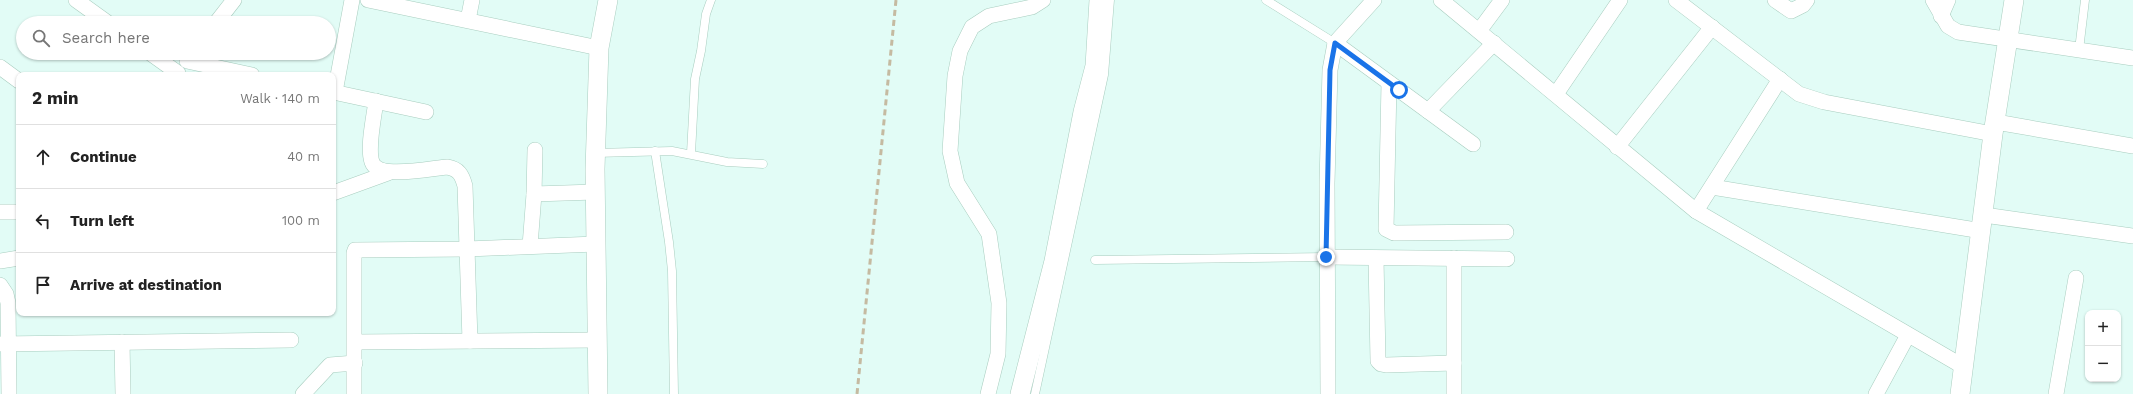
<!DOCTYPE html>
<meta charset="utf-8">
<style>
:root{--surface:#fff;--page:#f6f6f6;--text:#222;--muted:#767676;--line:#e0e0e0}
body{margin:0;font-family:"Work Sans",sans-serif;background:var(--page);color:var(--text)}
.controls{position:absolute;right:12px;bottom:12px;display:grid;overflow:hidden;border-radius:8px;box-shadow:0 1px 3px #0004}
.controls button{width:36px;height:36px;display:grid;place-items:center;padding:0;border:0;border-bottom:1px solid var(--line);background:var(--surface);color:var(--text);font:20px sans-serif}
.stop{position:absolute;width:12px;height:12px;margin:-9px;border:3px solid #1a73e8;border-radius:50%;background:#fff}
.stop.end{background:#1a73e8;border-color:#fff;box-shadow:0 1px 4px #0008}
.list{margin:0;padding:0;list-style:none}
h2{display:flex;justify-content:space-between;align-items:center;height:52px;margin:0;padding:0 16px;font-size:17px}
h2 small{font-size:13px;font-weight:400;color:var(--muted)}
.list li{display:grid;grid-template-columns:26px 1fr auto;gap:12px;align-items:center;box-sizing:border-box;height:64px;padding:0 16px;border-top:1px solid var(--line)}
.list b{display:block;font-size:15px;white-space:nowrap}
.list em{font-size:13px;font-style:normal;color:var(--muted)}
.icon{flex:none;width:22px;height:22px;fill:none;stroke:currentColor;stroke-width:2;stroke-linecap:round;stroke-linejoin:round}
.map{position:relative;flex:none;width:2133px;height:394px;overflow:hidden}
.search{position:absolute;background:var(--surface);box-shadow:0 1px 3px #0004;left:16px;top:16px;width:320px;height:44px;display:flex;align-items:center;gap:10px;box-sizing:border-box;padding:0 14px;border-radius:22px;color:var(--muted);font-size:15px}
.panel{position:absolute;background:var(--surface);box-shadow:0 1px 3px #0004;left:16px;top:72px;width:320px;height:244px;border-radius:8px}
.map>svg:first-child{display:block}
</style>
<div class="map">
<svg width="2133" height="394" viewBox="0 0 2133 394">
<rect width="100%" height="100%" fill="#e2fcf6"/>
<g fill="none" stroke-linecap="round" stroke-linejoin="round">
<!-- service casing -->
<g stroke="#a8cdbf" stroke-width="9">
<g id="service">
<polyline points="1266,0 1335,43"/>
<polyline points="2079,50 2085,0"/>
<polyline points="655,151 669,242 672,271 674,394"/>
<polyline points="595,153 672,151 727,162 763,164"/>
<polyline points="691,153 695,79 701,51 706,14 711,0"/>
<polyline points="1095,260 1327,257"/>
<polyline points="1035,394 1104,75 1110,0"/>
</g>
</g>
<!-- minor casing -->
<g stroke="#a8cdbf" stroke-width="16">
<g id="minor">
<polyline points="76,0 108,23"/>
<polyline points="368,0 599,48"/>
<polyline points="1441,0 1696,211 1964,367"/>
<polyline points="1676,0 1799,94 1824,102 1993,134"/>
<polyline points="1775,0 1791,11 1803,5 1807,0"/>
<polyline points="1933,0 1948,26 1958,32 2133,58"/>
<polyline points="1941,16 1948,0"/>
<polyline points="468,20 472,0"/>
<polyline points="216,23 234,0"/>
<polyline points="1479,31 1502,0"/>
<polyline points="1335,43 1473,144"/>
<polyline points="150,53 178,73"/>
<polyline points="187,61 252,75"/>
<polyline points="0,67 19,81"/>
<polyline points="1389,83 1386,229 1394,233 1506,232"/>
<polyline points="333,92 426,112"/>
<polyline points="335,92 352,0"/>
<polyline points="1556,94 1620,0"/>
<path d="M376,101C374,117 367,148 372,162C378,180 432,168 447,167C459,169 462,175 465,186L470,341"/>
<polyline points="1428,111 1494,43"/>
<polyline points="1996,122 2133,146"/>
<polyline points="1617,147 1712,27"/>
<polyline points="1712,187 1982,231"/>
<polyline points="333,193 388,173"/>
<polyline points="534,194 595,192"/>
<polyline points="1696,211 1780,79"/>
<polyline points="0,212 19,212"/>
<polyline points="1984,215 2133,236"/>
<polyline points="530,246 534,194 535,150"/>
<polyline points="1327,257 1507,259"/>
<polyline points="1376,258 1378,361 1381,364 1386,365 1454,363"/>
<polyline points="0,261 19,258"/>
<polyline points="0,285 6,294 8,303 9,394"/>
<polyline points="122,342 123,394"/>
<polyline points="355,342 597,340"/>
<polyline points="0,344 291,340"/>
<polyline points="303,394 330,365 355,363"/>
<polyline points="354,394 354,253 355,250 467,249 596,244"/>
<polyline points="988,394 998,354 999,303 989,234 957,183 950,151 955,76 960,51 972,27 989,16 1032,7 1043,0"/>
<polyline points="1328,394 1327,183 1330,70 1335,43 1374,0"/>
<polyline points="1454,394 1454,258"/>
<polyline points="1876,394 1908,335"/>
<polyline points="2056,394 2076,278"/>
</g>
</g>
<!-- tertiary casing -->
<g stroke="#a8cdbf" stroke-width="20">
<g id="tertiary">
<polyline points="598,394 595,169 599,48 608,0"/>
<polyline points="1020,394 1054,261 1083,112 1095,66 1099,0"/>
<polyline points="1960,394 1993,134 2014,0"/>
</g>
</g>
<!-- service -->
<use href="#service" stroke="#fff" stroke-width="8"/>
<!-- minor -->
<use href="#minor" stroke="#fff" stroke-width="15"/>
<!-- tertiary -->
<use href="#tertiary" stroke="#fff" stroke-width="19"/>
<!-- rail -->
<polyline stroke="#c5baa1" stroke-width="3" stroke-dasharray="6 4" stroke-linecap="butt" points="857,394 896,0"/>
</g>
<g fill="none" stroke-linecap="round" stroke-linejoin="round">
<!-- route -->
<polyline stroke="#1a73e8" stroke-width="5" points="1326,257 1330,70 1335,43 1399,90"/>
</g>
</svg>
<div class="controls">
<button>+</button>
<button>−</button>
</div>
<div class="stop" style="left:1399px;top:90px"></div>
<div class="stop end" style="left:1326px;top:257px"></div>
<div class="search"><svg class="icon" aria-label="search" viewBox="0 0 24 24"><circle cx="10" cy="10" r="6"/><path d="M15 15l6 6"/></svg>Search here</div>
<section class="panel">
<h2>2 min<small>Walk · 140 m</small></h2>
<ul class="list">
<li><svg class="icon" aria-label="ahead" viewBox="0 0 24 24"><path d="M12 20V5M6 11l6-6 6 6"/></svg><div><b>Continue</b></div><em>40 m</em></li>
<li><svg class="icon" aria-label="left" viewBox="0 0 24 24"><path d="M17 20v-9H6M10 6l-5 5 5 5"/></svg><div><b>Turn left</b></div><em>100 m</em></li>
<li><svg class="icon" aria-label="arrive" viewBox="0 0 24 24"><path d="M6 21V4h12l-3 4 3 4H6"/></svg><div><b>Arrive at destination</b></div></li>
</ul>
</section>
</div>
